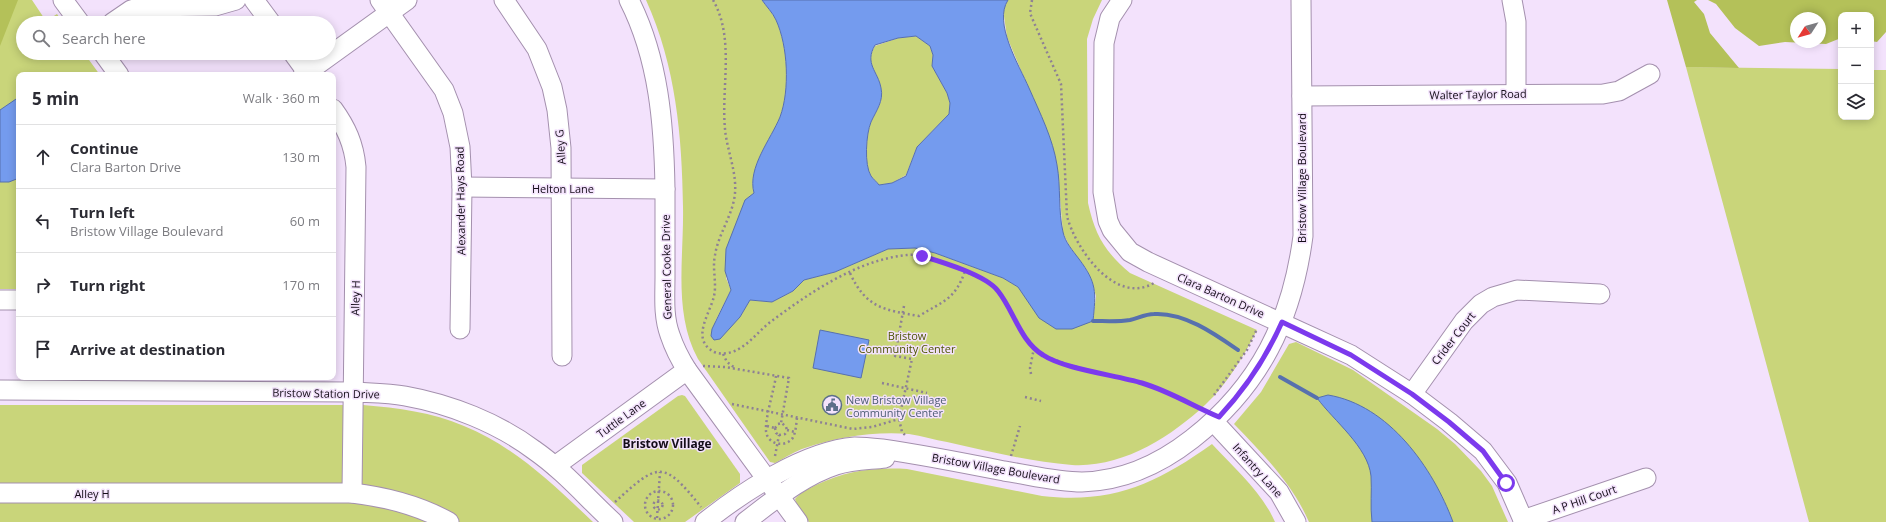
<!DOCTYPE html>
<meta charset="utf-8">
<style>
:root{--surface:#fff;--page:#f2f2f3;--text:#2b2b33;--muted:#7c7c81;--line:#e1e1e2}
body{margin:0;font-family:"Open Sans",sans-serif;background:var(--page);color:var(--text)}
.controls{position:absolute;right:12px;top:12px;display:grid;overflow:hidden;border-radius:8px;box-shadow:0 2px 10px #0003}
.controls button{width:36px;height:36px;display:grid;place-items:center;padding:0;border:0;border-bottom:1px solid var(--line);background:var(--surface);color:var(--text);font:20px sans-serif}
.compass{position:absolute;left:1790px;top:12px;width:36px;height:36px;border-radius:50%;background:var(--surface);box-shadow:0 2px 10px #0003;rotate:234deg}
.stop{position:absolute;width:12px;height:12px;margin:-9px;border:3px solid #7c3aed;border-radius:50%;background:#fff}
.stop.end{background:#7c3aed;border-color:#fff;box-shadow:0 1px 4px #0008}
.list{margin:0;padding:0;list-style:none}
h2{display:flex;justify-content:space-between;align-items:center;height:52px;margin:0;padding:0 16px;font-size:17px}
h2 small{font-size:13px;font-weight:400;color:var(--muted)}
.list li{display:grid;grid-template-columns:26px 1fr auto;gap:12px;align-items:center;box-sizing:border-box;height:64px;padding:0 16px;border-top:1px solid var(--line)}
.list b{display:block;font-size:15px;white-space:nowrap}
.list p{margin:0;font-size:13px;white-space:nowrap;color:var(--muted)}
.list em{font-size:13px;font-style:normal;color:var(--muted)}
.icon{flex:none;width:22px;height:22px;fill:none;stroke:currentColor;stroke-width:2;stroke-linecap:round;stroke-linejoin:round}
.map{position:relative;flex:none;width:1886px;height:522px;overflow:hidden}
.search{position:absolute;background:var(--surface);box-shadow:0 2px 10px #0003;left:16px;top:16px;width:320px;height:44px;display:flex;align-items:center;gap:10px;box-sizing:border-box;padding:0 14px;border-radius:22px;color:var(--muted);font-size:15px}
.panel{position:absolute;background:var(--surface);box-shadow:0 2px 10px #0003;left:16px;top:72px;width:320px;height:308px;border-radius:8px}
.map>svg:first-child{display:block}
</style>
<div class="map">
<svg width="1886" height="522" viewBox="0 0 1886 522">
<rect width="100%" height="100%" fill="#f3e2fc"/>
<!-- green -->
<g fill="#c9d57a">
<polygon points="0,0 32,0 46,21 57,14 63,23 23,23 23,53 84,53 100,75 19,75 19,289 0,289"/>
<path d="M646,0H762C766,6 773,13 776,20C788,46 790,90 780,117C771,139 747,169 754,193L726,278L731,290L715,322L740,317L750,300L772,302L793,291L804,280L835,272L888,249L915,248L935,253L1003,278L1018,287L1028,301L1093,321L1096,296L1092,283L1087,270L1070,247L1063,233L1057,165L1047,132L1007,37L1003,9L1008,0H1102L1093,19L1087,39L1088,203C1095,235 1105,252 1130,273L1257,330C1244,356 1227,384 1206,404C1171,437 1122,468 1072,465C1030,462 988,451 947,442C935,440 922,436 909,434C875,431 837,437 805,448C795,451 785,458 775,463L770,462L698,359C673,313 684,258 683,207C682,136 676,66 646,0Z"/>
<path d="M916,36L930,46L933,55L932,66L947,93L950,103L949,114L917,147L906,175L892,183L879,185C877,182 873,179 871,176C864,165 866,134 871,122C876,111 884,102 881,88C878,71 864,64 875,46L898,38Z"/>
<polygon points="1686,67 1841,69 1841,117 1871,117 1871,70 1886,70 1886,522 1809,522"/>
<path d="M1296,342L1353,370L1437,429L1455,444L1481,471L1492,486L1508,522H1309C1292,483 1263,454 1234,424L1261,392L1289,344Z"/>
<polygon points="682,395 685,396 740,474 740,483 685,522 634,522 582,473 582,465 678,396"/>
<path d="M0,405H363C398,408 432,412 464,426C514,446 555,486 593,522H0Z"/>
<path d="M1212,444C1234,468 1262,492 1275,522H809L797,505L795,499C801,492 808,489 816,485C845,471 874,467 907,469L1042,496C1112,504 1156,484 1212,444Z"/>
</g>
<!-- forest -->
<g fill="#b4c159" fill-rule="evenodd">
<polygon points="0,0 18,0 0,46"/>
<polygon points="1667,0 1697,0 1694,2 1704,14 1710,33 1739,68 1686,67"/>
<path d="M1708,0H1886V32L1877,42L1871,41V15H1841V38L1826,44L1785,42L1759,46L1735,28L1716,4ZM1796,18H1820V42H1796Z"/>
</g>
<!-- water -->
<g fill="#749bee" stroke="#5770ae" fill-rule="evenodd">
<path d="M762,0H1008C993,23 1019,65 1029,88C1040,113 1053,139 1057,165C1061,187 1058,211 1063,232C1065,242 1073,251 1079,259C1097,283 1096,292 1093,321L1072,329H1056L1039,318L1018,287L1003,278L935,253L915,248L888,249L835,272L804,280L793,291L772,302L750,300L740,317L720,339L714,340L711,336L712,329L731,290L725,271L726,249L745,200L754,193C747,168 771,139 780,117C790,90 788,46 776,20C773,13 766,6 762,0ZM916,36L930,46L933,55L932,66L947,93L950,103L949,114L917,147L906,176L892,183L879,185C877,182 873,179 871,176C864,165 866,134 871,122C876,111 884,101 881,88C878,71 864,64 875,45L898,38Z"/>
<polygon points="19,97 19,178 9,182 0,182 0,110"/>
<polygon points="820,330 869,340 861,378 813,368"/>
<path d="M1328,395C1389,405 1433,468 1453,522H1372C1370,506 1372,491 1371,476C1368,447 1334,421 1317,398Z"/>
</g>
<g fill="none" stroke-linecap="round" stroke-linejoin="round">
<!-- stream -->
<g stroke="#5770ae" stroke-width="4">
<path d="M1093,321C1105,321 1118,322 1130,320C1138,318 1146,314 1154,314C1184,312 1215,334 1238,350"/>
<polyline points="1280,377 1317,398"/>
</g>
<!-- minor casing -->
<g stroke="#a490ae" stroke-width="21">
<g id="minor">
<polyline points="63,0 80,23"/>
<polyline points="254,0 271,23"/>
<polyline points="380,0 444,90 453,113 460,147 462,187 460,329"/>
<polyline points="504,0 537,49 552,87 557,110 561,148 562,356"/>
<path d="M629,0C659,59 664,125 665,189C665,219 665,248 665,277C665,296 663,316 670,335C674,347 680,359 687,370L798,522"/>
<polyline points="1122,0 1110,18 1104,43 1103,192 1108,221 1112,230 1130,252 1148,262 1351,355 1412,394 1449,422 1483,451 1507,483 1524,522"/>
<polyline points="1512,0 1516,22 1516,93"/>
<polyline points="112,23 131,10 141,7 215,6 236,0"/>
<polyline points="103,53 119,75"/>
<polyline points="293,53 309,75"/>
<polyline points="303,75 407,0"/>
<polyline points="1302,96 1603,94 1619,91 1650,74"/>
<path d="M333,109C346,127 354,144 356,167L352,493"/>
<polyline points="462,187 665,189"/>
<polyline points="0,300 19,300"/>
<path d="M0,390L354,392C371,393 389,393 405,396C450,404 498,423 534,450C563,470 587,498 613,522"/>
<polyline points="1412,394 1464,321 1481,304 1493,297 1517,290 1600,294"/>
<polyline points="1214,422 1279,492 1296,522"/>
<polyline points="555,466 687,370"/>
<path d="M0,493H352C387,497 418,505 449,522"/>
<polyline points="1523,520 1646,478"/>
<path d="M705,522C744,491 805,451 855,447C864,447 873,448 882,449C923,455 964,463 1004,471C1030,475 1056,482 1082,482C1123,481 1160,464 1192,439C1260,386 1292,320 1303,236L1301,0"/>
<path d="M745,522C773,501 802,476 836,465C852,460 869,460 885,458"/>
</g>
</g>
<!-- path -->
<g stroke="#8e8194" stroke-width="2.5" stroke-dasharray="2 3" stroke-linecap="butt">
<path d="M713,0C735,38 721,87 725,129C727,152 739,176 734,200C730,219 718,236 715,255C712,269 717,283 714,296C710,314 690,339 714,352C722,355 731,353 737,350C750,343 758,332 769,323C808,294 856,260 907,255C924,253 944,262 959,269C973,275 987,280 998,290L1028,342L1042,355L1069,365L1151,386L1203,410"/>
<path d="M1032,0L1030,13L1032,18L1061,84L1067,216C1075,248 1115,306 1154,283"/>
<path d="M850,273C866,308 884,310 919,316C943,301 955,300 965,271"/>
<polyline points="904,306 895,356 912,359 899,419 902,432 906,436"/>
<polyline points="723,354 727,362 735,368"/>
<polyline points="703,366 725,367 789,378 781,423"/>
<polyline points="1031,374 1030,368 1034,348"/>
<path d="M776,376C774,390 765,418 766,431C767,444 784,448 792,439C796,433 796,425 797,418"/>
<polyline points="882,383 927,393"/>
<polyline points="1214,395 1247,350 1257,329"/>
<polyline points="1025,397 1041,401"/>
<polyline points="732,404 853,429 872,427 899,419"/>
<polyline points="767,426 775,428"/>
<polyline points="775,428 778,424 782,423 786,427 787,430"/>
<polyline points="775,428 776,433 779,435"/>
<polyline points="787,430 795,432"/>
<polyline points="779,435 785,434 787,431"/>
<polyline points="775,456 779,435"/>
<polyline points="1011,456 1020,426"/>
<circle cx="659" cy="505" r="14"/>
<circle cx="658" cy="505" r="4.5"/>
<path d="M615,502C658,463 663,459 701,507"/>
<polyline points="657,518 660,472"/>
</g>
<!-- minor -->
<use href="#minor" stroke="#fff" stroke-width="19"/>
</g>
<g fill="none" stroke-linecap="round" stroke-linejoin="round">
<!-- route -->
<path stroke="#7c3aed" stroke-width="5" d="M922,256C942,262 986,275 998,291C1014,311 1020,341 1043,355C1064,369 1115,375 1142,383C1169,391 1193,406 1219,417C1246,388 1266,358 1282,322L1351,355L1412,394L1449,422L1483,451L1506,483"/>
</g>
<!-- icons -->
<defs>
<g id="civic-ring" transform="scale(1)"><circle r="9.5" fill="#f3e2fc" stroke="#5c6f8a" stroke-width="1.5"/><path d="M-.6-6.5H3V-4.5H.6V-3L4-1V1h2V6H-6V1h2V-1L-.6-3ZM-1.2 2.5V6h2.4V2.5Z" fill="#5c6f8a"/></g>
</defs>
<g fill-rule="evenodd">
<use href="#civic-ring" x="832" y="405"/>
</g>
<g text-anchor="middle" dominant-baseline="central" stroke-width="3" stroke-linejoin="round" paint-order="stroke">
<!-- street labels -->
<g font-size="11" fill="#140d18" stroke="#f3e2fc">
<text transform="translate(1478 94) rotate(-1)">Walter Taylor Road</text>
<text transform="translate(560 147) rotate(-94)">Alley G</text>
<text transform="translate(1301 178) rotate(-90)">Bristow Village Boulevard</text>
<text x="563" y="188">Helton Lane</text>
<text transform="translate(460 201) rotate(-91)">Alexander Hays Road</text>
<text transform="translate(666 267) rotate(-91)">General Cooke Drive</text>
<text transform="translate(1221 295) rotate(24)">Clara Barton Drive</text>
<text transform="translate(355 298) rotate(-89)">Alley H</text>
<text transform="translate(1453 338) rotate(-52)">Crider Court</text>
<text transform="translate(326 393) rotate(1)">Bristow Station Drive</text>
<text transform="translate(621 418) rotate(-36)">Tuttle Lane</text>
<text transform="translate(996 468) rotate(10)">Bristow Village Boulevard</text>
<text transform="translate(1258 470) rotate(48)">Infantry Lane</text>
<text x="92" y="493">Alley H</text>
<text transform="translate(1584 499) rotate(-19)">A P Hill Court</text>
</g>
<!-- park labels -->
<g font-size="11" fill="#4e5504" stroke="#f3e2fc">
<text x="907" y="335">Bristow<tspan x="907" dy="13">Community Center</tspan></text>
</g>
<!-- service labels -->
<g font-size="11" fill="#4e5e75" stroke="#f3e2fc" text-anchor="start">
<text x="846" y="399">New Bristow Village<tspan x="846" dy="13">Community Center</tspan></text>
</g>
<!-- neighbourhood labels -->
<g font-size="12" font-weight="bold" fill="#140d18" stroke="#f3e2fc">
<text x="667" y="443">Bristow Village</text>
</g>
</g>
</svg>
<div class="controls">
<button>+</button>
<button>−</button>
<button><svg class="icon" aria-label="layers" viewBox="0 0 24 24"><path d="M12 4l9 5-9 5-9-5zM3 14l9 5 9-5"/></svg></button>
</div>
<svg class="compass" viewBox="-18 -18 36 36"><path d="M0-13l5 13h-10z" fill="#e53935"/><path d="M0 13l5-13h-10z" fill="#7c7c81"/></svg>
<div class="stop" style="left:1506px;top:483px"></div>
<div class="stop end" style="left:922px;top:256px"></div>
<div class="search"><svg class="icon" aria-label="search" viewBox="0 0 24 24"><circle cx="10" cy="10" r="6"/><path d="M15 15l6 6"/></svg>Search here</div>
<section class="panel">
<h2>5 min<small>Walk · 360 m</small></h2>
<ul class="list">
<li><svg class="icon" aria-label="ahead" viewBox="0 0 24 24"><path d="M12 20V5M6 11l6-6 6 6"/></svg><div><b>Continue</b><p>Clara Barton Drive</p></div><em>130 m</em></li>
<li><svg class="icon" aria-label="left" viewBox="0 0 24 24"><path d="M17 20v-9H6M10 6l-5 5 5 5"/></svg><div><b>Turn left</b><p>Bristow Village Boulevard</p></div><em>60 m</em></li>
<li><svg class="icon" aria-label="right" viewBox="0 0 24 24"><path d="M7 20v-9h11M14 6l5 5-5 5"/></svg><div><b>Turn right</b></div><em>170 m</em></li>
<li><svg class="icon" aria-label="arrive" viewBox="0 0 24 24"><path d="M6 21V4h12l-3 4 3 4H6"/></svg><div><b>Arrive at destination</b></div></li>
</ul>
</section>
</div>
